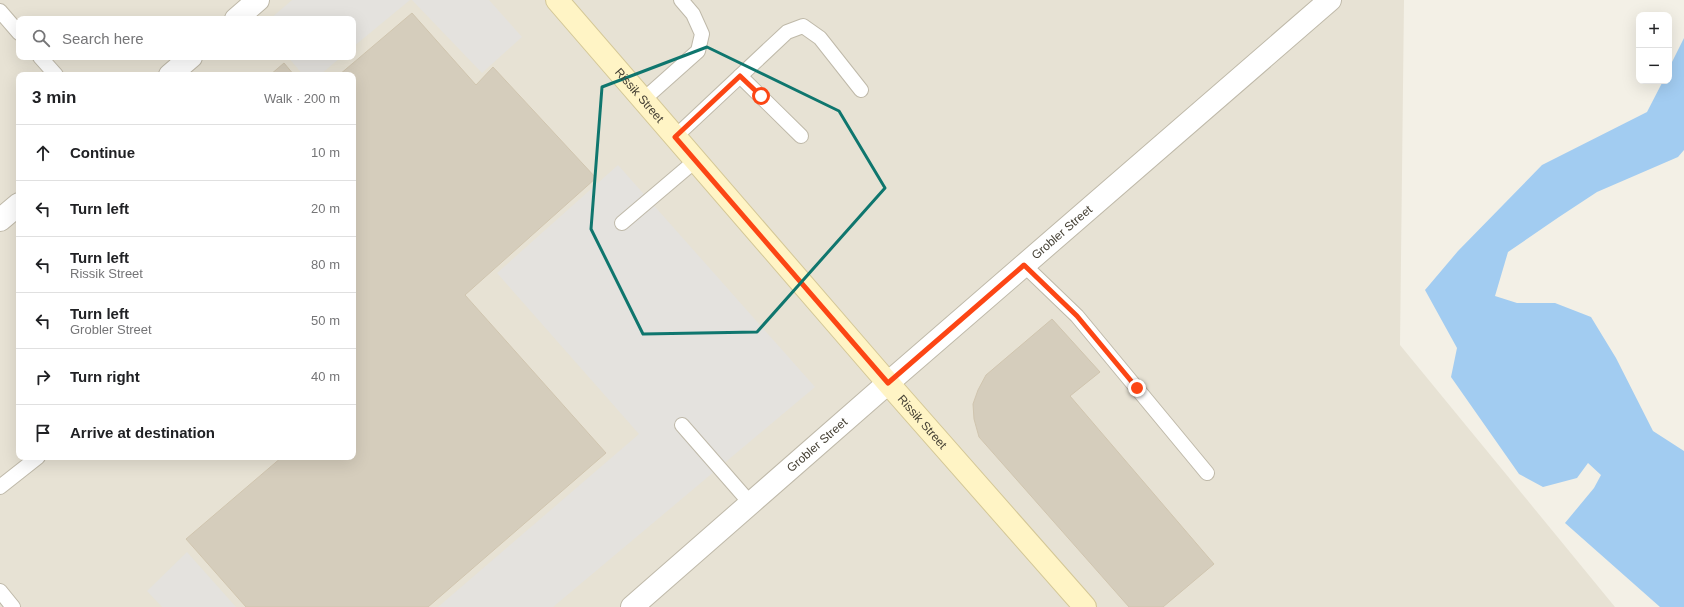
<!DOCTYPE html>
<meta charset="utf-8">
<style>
:root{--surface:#fff;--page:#f6f6f6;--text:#202124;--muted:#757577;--line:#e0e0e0}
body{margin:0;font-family:Arial,sans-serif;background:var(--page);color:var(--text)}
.controls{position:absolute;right:12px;top:12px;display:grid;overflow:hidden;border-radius:8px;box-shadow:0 4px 16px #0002}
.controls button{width:36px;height:36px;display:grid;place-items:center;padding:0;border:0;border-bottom:1px solid var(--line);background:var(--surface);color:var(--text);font:20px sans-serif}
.stop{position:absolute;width:12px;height:12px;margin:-9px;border:3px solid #fc4615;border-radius:50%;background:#fff}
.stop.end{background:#fc4615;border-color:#fff;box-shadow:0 1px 4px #0008}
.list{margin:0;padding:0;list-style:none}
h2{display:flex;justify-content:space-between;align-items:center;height:52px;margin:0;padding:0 16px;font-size:17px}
h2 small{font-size:13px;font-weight:400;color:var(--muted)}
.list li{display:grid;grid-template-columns:26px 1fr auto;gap:12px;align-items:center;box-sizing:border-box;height:56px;padding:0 16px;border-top:1px solid var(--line)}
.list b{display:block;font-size:15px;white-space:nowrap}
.list p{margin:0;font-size:13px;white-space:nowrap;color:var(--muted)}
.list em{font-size:13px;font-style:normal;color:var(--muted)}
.icon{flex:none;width:22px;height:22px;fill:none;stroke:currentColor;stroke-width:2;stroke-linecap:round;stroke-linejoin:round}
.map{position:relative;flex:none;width:1684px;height:607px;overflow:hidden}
.search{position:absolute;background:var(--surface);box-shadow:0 4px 16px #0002;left:16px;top:16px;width:340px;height:44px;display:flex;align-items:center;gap:10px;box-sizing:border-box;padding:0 14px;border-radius:8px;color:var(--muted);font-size:15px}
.panel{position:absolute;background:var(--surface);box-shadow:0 4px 16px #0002;left:16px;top:72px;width:340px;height:388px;border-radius:8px}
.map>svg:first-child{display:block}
</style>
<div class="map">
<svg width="1684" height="607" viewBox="0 0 1684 607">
<rect width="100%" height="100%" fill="#f3f0e6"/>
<!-- residential -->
<path fill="#e7e2d4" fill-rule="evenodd" d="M0,0H1404L1400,345L1615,607H0ZM19,19H353V57H19ZM19,75H353V457H19Z"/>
<!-- parking -->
<g fill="#e4e2de">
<polygon points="292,0 410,0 353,47 353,19 270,19"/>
<polygon points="412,0 489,0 522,37 482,73"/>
<polygon points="288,57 341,57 320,75 303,75"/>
<polygon points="618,165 815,387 553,607 438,607 639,434 497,273"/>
<polygon points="187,552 236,607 162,607 147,591"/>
</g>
<!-- water -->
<polygon fill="#a2ccf1" points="1684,38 1684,150 1678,157 1597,192 1559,217 1508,252 1495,296 1517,303 1555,303 1591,317 1616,358 1653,431 1684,451 1684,607 1660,607 1565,523 1594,488 1601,475 1588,463 1577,478 1543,487 1519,474 1451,377 1457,348 1425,290 1458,251 1542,165 1647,112 1663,81 1669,81 1669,68"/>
<!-- building -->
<g fill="#d5cdbc" stroke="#d0c5af">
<polygon points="412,13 476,85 493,67 596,178 465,295 606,453 428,607 246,607 186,539 282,457 353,457 353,75 339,75"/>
<polygon points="284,63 294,75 270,75"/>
<polygon points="1052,319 1100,372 1070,396 1214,564 1163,607 1129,607 979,437 974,419 973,404 978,390 986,375"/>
</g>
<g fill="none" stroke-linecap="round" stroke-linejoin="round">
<!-- service casing -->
<g stroke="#bfb9a9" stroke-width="16">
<g id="service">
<polyline points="0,11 19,33"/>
<polyline points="40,57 56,75"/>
<polyline points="740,76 801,136"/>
<polyline points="643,100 698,51 702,34 693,14 681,0"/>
<polyline points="675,137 787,32 803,26 820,38 861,90"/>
<polyline points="622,223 695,161"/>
<polyline points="1024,265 1077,316 1207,473"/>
<polyline points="682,425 751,504"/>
<polyline points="0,487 38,457"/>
<polyline points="0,591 13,607"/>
</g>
</g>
<!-- minor casing -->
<g stroke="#bfb9a9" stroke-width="24">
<g id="minor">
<polyline points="236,19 258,0"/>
<polyline points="170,75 191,57"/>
<polyline points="0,220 19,204"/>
<path id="s1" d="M888,383L1330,0"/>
</g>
</g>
<!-- tertiary casing -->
<g stroke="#bfb9a9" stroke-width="24">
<g id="tertiary">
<path id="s2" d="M632,607L888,383"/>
</g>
</g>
<!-- secondary casing -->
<g stroke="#d4c796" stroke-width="24">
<g id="secondary">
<path id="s3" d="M557,0L888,383L1085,607"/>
</g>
</g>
<!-- service -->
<use href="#service" stroke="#fff" stroke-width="14"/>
<!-- minor -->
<use href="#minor" stroke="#fff" stroke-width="22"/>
<!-- tertiary -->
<use href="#tertiary" stroke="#fff" stroke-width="22"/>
<!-- secondary -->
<use href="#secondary" stroke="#fff4c5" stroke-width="22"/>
</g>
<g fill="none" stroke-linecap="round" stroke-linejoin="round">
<!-- route -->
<polyline stroke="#fc4615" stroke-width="5" points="761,96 740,76 675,137 888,383 1024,265 1077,316 1137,388"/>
</g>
<!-- marked area -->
<path fill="none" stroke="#0f766e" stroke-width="3" stroke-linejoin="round" d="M707,47L839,111L885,188L757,332L643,334L591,229L602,87Z"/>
<g text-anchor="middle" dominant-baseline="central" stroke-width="3" stroke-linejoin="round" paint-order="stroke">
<!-- street labels -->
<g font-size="12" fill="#464135" stroke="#fff">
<text stroke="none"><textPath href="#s3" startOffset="126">Rissik Street</textPath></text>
<text stroke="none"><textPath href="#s1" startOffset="230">Grobler Street</textPath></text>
<text stroke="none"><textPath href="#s3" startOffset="558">Rissik Street</textPath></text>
<text stroke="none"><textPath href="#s2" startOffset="246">Grobler Street</textPath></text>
</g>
</g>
</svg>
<div class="controls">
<button>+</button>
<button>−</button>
</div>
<div class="stop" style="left:761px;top:96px"></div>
<div class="stop end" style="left:1137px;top:388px"></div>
<div class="search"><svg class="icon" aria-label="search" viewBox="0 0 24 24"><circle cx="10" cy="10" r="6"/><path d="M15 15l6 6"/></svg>Search here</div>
<section class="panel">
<h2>3 min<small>Walk · 200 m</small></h2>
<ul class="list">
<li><svg class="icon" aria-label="ahead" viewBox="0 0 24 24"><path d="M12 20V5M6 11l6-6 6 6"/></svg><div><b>Continue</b></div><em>10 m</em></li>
<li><svg class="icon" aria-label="left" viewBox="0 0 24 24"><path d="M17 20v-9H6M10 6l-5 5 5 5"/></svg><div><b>Turn left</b></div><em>20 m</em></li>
<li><svg class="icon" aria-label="left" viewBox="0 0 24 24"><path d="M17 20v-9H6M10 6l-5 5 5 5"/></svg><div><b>Turn left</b><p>Rissik Street</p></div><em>80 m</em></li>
<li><svg class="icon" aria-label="left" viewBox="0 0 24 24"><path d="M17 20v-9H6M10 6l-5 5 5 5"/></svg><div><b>Turn left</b><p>Grobler Street</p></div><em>50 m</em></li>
<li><svg class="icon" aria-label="right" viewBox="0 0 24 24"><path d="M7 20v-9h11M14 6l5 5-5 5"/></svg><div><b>Turn right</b></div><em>40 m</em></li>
<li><svg class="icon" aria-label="arrive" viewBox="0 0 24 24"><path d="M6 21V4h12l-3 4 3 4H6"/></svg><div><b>Arrive at destination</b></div></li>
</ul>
</section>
</div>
